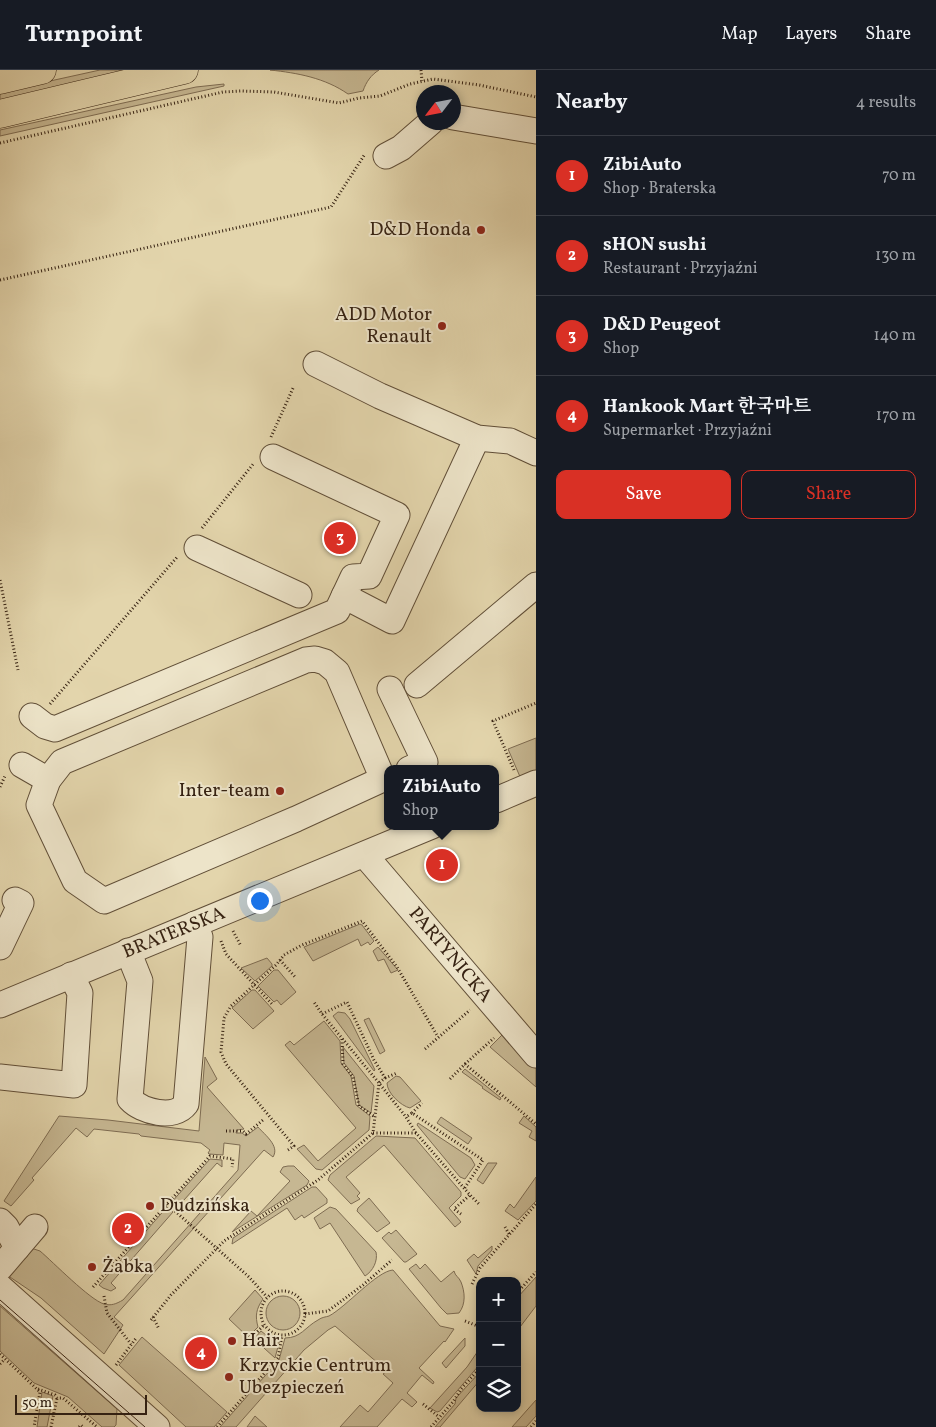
<!DOCTYPE html>
<meta charset="utf-8">
<style>
:root{--surface:#171b24;--page:#20242c;--text:#f1f3f6;--muted:#9ea1a6;--line:#363941;--accent:#d93025}
body{margin:0;font-family:Vollkorn,"Noto Serif KR",serif;background:var(--page);color:var(--text)}
.controls{position:absolute;right:15px;bottom:15px;display:grid;overflow:hidden;border-radius:10px;box-shadow:0 2px 8px #0003}
.controls button{width:45px;height:45px;display:grid;place-items:center;padding:0;border:0;border-bottom:1px solid var(--line);background:var(--surface);color:var(--text);font:25px sans-serif}
.compass{position:absolute;left:416px;top:15px;width:45px;height:45px;border-radius:50%;background:var(--surface);box-shadow:0 2px 8px #0003;rotate:238deg}
.scale{position:absolute;left:15px;bottom:12px;width:132px;box-sizing:border-box;padding-left:5px;border:2px solid #362212;border-top:0;font-size:14px;line-height:18px;white-space:nowrap;color:#362212;-webkit-text-stroke:4px #ede4c9;paint-order:stroke}
.you{position:absolute;left:259px;top:830px;width:18px;height:18px;margin:-12px;border:4px solid #fff;border-radius:50%;background:#1a73e8;box-shadow:0 0 0 8px #1a73e833}
.badge{display:grid;place-items:center;width:32px;height:32px;border-radius:50%;background:var(--accent);color:#fff;font-size:16px;font-weight:700}
.pin{position:absolute;translate:-50% -50%;border:2px solid #fff;box-shadow:0 1px 5px #0006}
.popup{position:absolute;left:384px;top:695px;width:115px;height:65px;box-sizing:border-box;display:grid;place-content:center;border-radius:10px;background:var(--surface);filter:drop-shadow(0 1px 4px #0005);font-size:16px;white-space:nowrap;color:var(--muted)}
.popup b{font-size:19px;color:var(--text)}
.popup::after{content:'';position:absolute;left:50%;top:100%;margin-left:-10px;border:10px solid transparent;border-top-color:var(--surface)}
.list{margin:0;padding:0;list-style:none}
h2{display:flex;justify-content:space-between;align-items:center;height:65px;margin:0;padding:0 20px;font-size:21px}
h2 small{font-size:16px;font-weight:400;color:var(--muted)}
.list li{display:grid;grid-template-columns:32px 1fr auto;gap:15px;align-items:center;box-sizing:border-box;height:80px;padding:0 20px;border-top:1px solid var(--line)}
.list b{display:block;font-size:19px;white-space:nowrap}
.list p{margin:0;font-size:16px;white-space:nowrap;color:var(--muted)}
.list em{font-size:16px;font-style:normal;color:var(--muted)}
.actions{display:flex;gap:10px;padding:15px 20px}
.actions a{flex:1;padding:11px 0;border:1px solid var(--accent);border-radius:10px;text-align:center;font-size:18px;color:var(--accent)}
.actions .main{background:var(--accent);color:#fff}
.icon{flex:none;width:28px;height:28px;fill:none;stroke:currentColor;stroke-width:2;stroke-linecap:round;stroke-linejoin:round}
.map{position:relative;flex:none;width:536px;height:1357px;overflow:hidden}
header{display:flex;align-items:center;gap:30px;box-sizing:border-box;height:70px;padding:0 25px;background:var(--surface);border-bottom:1px solid var(--line)}
header strong{font-size:24px}
nav{display:flex;gap:28px;margin-inline-start:auto;font-size:18px}
main{display:flex}
aside{flex:1;background:var(--surface)}
.map>svg:first-child{display:block}
</style>
<header>
<strong>Turnpoint</strong>
<nav><a>Map</a><a>Layers</a><a>Share</a></nav>
</header>
<main>
<div class="map">
<svg width="536" height="1357" viewBox="0 0 536 1357">
<rect width="100%" height="100%" fill="#e3d5ac"/>
<filter id="stains"><feTurbulence type="fractalNoise" baseFrequency=".004" numOctaves="4"/><feColorMatrix values="0 0 0 0 .2 0 0 0 0 .09 0 0 0 0 .02 0 0 0 .5 -.17"/></filter>
<radialGradient id="worn" r=".72"><stop offset=".6" stop-color="#630" stop-opacity="0"/><stop offset="1" stop-color="#630" stop-opacity=".3"/></radialGradient>
<!-- green -->
<g fill="#c6b792" stroke="#7e6c52">
<polygon points="100,0 132,0 0,30 0,22"/>
<path d="M270,0H379C371,5 366,12 363,21L348,24C325,8 298,3 270,0Z"/>
<polygon points="224,14 224,16 0,66 0,60 196,17"/>
<polygon points="536,668 536,703 521,709 508,679"/>
<polygon points="360,854 362,855 374,871 370,875 368,872 361,876 358,869 313,891 304,877"/>
<polygon points="378,877 398,900 391,903 384,889 378,891 373,881"/>
<polygon points="267,888 272,894 272,896 255,911 241,898"/>
<polygon points="274,900 278,900 296,922 281,935 277,930 274,932 258,916"/>
<polygon points="252,920 255,920 274,941 253,959 232,938"/>
<polygon points="338,942 345,943 350,949 375,1000 374,1001 333,946"/>
<polygon points="369,948 385,981 380,984 364,950"/>
<polygon points="324,951 340,971 341,993 351,1006 356,1035 370,1046 369,1060 322,1100 316,1099 297,1079 304,1075 318,1091 356,1058 285,975 290,971 294,975"/>
<polygon points="505,962 536,994 536,1017 490,977"/>
<polygon points="343,977 374,1016 371,1043 359,1035 354,1006 344,993"/>
<path d="M205,987L217,1009L207,1017L244,1059L237,1060L236,1063H242L246,1066L258,1057C265,1065 280,1076 273,1087L264,1080L114,1247L123,1255L104,1284L41,1228L4,1203L31,1178L40,1181C53,1192 90,1230 104,1234C111,1236 116,1234 123,1230L238,1100L240,1075L224,1073L223,1085L209,1084L208,1083L210,1080L201,1073L141,1066L139,1064L94,1059L87,1067L76,1058L32,1108L34,1110L11,1136L4,1131L59,1046L108,1050L199,1061Z"/>
<polygon points="465,999 501,1028 500,1030 482,1018 483,1017 462,1002"/>
<path d="M396,1006L400,1007L421,1031L410,1038C401,1036 387,1023 387,1013Z"/>
<polygon points="524,1046 536,1057 536,1071 529,1067 532,1061 519,1053"/>
<polygon points="441,1047 472,1068 468,1074 437,1053"/>
<polygon points="418,1053 471,1088 475,1095 465,1109 460,1107 417,1055"/>
<polygon points="376,1066 415,1068 461,1122 461,1126 449,1138 461,1152 455,1157 384,1075 346,1107 360,1123 357,1126 360,1129 351,1134 328,1110 330,1105"/>
<polygon points="210,1089 222,1090 222,1097 217,1093 176,1139 170,1134"/>
<polygon points="488,1093 497,1093 483,1114 477,1110"/>
<polygon points="288,1096 294,1096 309,1111 307,1115 232,1162 251,1141 257,1146 290,1111 280,1102 283,1097"/>
<polygon points="536,1107 536,1131 518,1150 505,1141 510,1134 514,1138"/>
<polygon points="312,1117 316,1117 327,1129 327,1133 304,1148 302,1145 295,1150 287,1138 232,1174 233,1168"/>
<polygon points="369,1128 390,1153 377,1162 357,1141 358,1138"/>
<polygon points="167,1137 173,1142 111,1213 116,1218 111,1221 103,1218 99,1215"/>
<path d="M330,1137L336,1139L376,1182C378,1191 373,1201 365,1206L330,1153L320,1159L314,1148Z"/>
<polygon points="396,1160 417,1184 406,1192 404,1192 382,1168 389,1162 391,1164"/>
<polygon points="492,1176 492,1180 478,1196 476,1204 467,1190 474,1184 478,1188"/>
<path d="M416,1194L420,1199L425,1194L441,1212L454,1201C455,1206 459,1207 461,1212C465,1222 466,1234 459,1243L447,1244L441,1238L409,1199Z"/>
<path d="M393,1200L440,1256L454,1259L445,1272L444,1271L419,1298L434,1312L433,1314L422,1305L407,1323L417,1332L412,1337L402,1329L377,1357H340L360,1335L368,1342L393,1313L383,1304L387,1301L335,1256L328,1260L304,1280L236,1357H220L279,1290L285,1268C301,1268 305,1257 318,1250C322,1247 326,1247 329,1246C346,1237 377,1201 393,1200Z"/>
<polygon points="536,1207 536,1236 517,1261 517,1228"/>
<path d="M255,1220L263,1229C256,1239 255,1246 258,1257L248,1267L229,1249Z"/>
<circle cx="283" cy="1243" r="17"/>
<polygon points="0,1236 117,1339 116,1355 114,1357 102,1357 68,1327 34,1313 0,1281"/>
<polygon points="261,1261 266,1265 280,1269 275,1288 254,1269"/>
<polygon points="142,1267 227,1342 214,1357 186,1357 119,1295"/>
<polygon points="465,1268 465,1276 446,1298 442,1293"/>
<polygon points="480,1278 480,1294 440,1341 437,1342 430,1338 467,1297"/>
<polygon points="480,1302 480,1310 440,1357 435,1357 455,1334 456,1328"/>
<polygon points="42,1322 53,1326 47,1357 37,1357"/>
<polygon points="536,1330 536,1346 526,1357 512,1357"/>
<polygon points="255,1346 267,1357 247,1357"/>
</g>
<g fill="none" stroke-linecap="round" stroke-linejoin="round">
<!-- minor casing -->
<g stroke="#614f38" stroke-width="27">
<g id="minor">
<polyline points="453,47 536,61"/>
<polyline points="386,86 401,78 431,52"/>
<polyline points="316,294 380,326 477,368 510,371 536,383"/>
<polyline points="197,478 299,525"/>
<polyline points="344,526 392,551 477,368"/>
<polygon points="315,589 325,592 337,602 383,709 296,749 104,831 75,811 39,735 48,710 62,692 306,590"/>
<polyline points="417,615 536,515"/>
<polyline points="390,619 425,692 409,699"/>
<polyline points="32,646 45,656 55,659 337,541 353,507 369,506 397,445 273,387"/>
<polyline points="22,695 48,710"/>
<polyline points="496,730 536,713"/>
<polyline points="366,784 369,790 536,985"/>
<polyline points="0,877 21,833 15,830"/>
<path d="M128,881L140,911L130,1029C142,1042 174,1050 186,1034L200,867L195,854"/>
<polyline points="0,935 432,756"/>
<polyline points="0,1007 74,1015 80,923 71,905"/>
<polyline points="0,1151 6,1157 17,1178"/>
<polyline points="0,1198 35,1157"/>
<polyline points="0,1217 157,1357"/>
</g>
</g>
<!-- major casing -->
<g stroke="#362212" stroke-width="29">
<g id="major">
<polyline points="0,10 42,0"/>
<polyline points="0,44 184,0"/>
</g>
</g>
<!-- path -->
<g stroke="#362212" stroke-width="3" stroke-dasharray="1 2.5" stroke-linecap="butt">
<polyline points="421,0 422,11"/>
<polyline points="0,73 223,22 241,21 274,22 339,33 359,28 380,26 410,14 433,9 479,15 536,27"/>
<polyline points="0,210 331,137 365,84"/>
<polyline points="271,367 294,316"/>
<polyline points="202,458 254,393"/>
<polyline points="0,510 18,600"/>
<polyline points="50,634 178,486"/>
<polyline points="514,700 493,651 536,633"/>
<polyline points="0,717 5,706"/>
<polyline points="233,861 241,876"/>
<polyline points="221,871 226,884 272,934"/>
<polyline points="280,890 296,908"/>
<polyline points="322,944 347,932 374,990 385,1008 379,1013 406,1047"/>
<polyline points="342,969 343,994 353,1007 359,1036 375,1047"/>
<polyline points="425,979 470,940"/>
<polyline points="465,994 494,968"/>
<polyline points="385,1008 397,1003"/>
<polyline points="450,1009 465,994 536,1054"/>
<polyline points="412,1043 422,1033"/>
<polyline points="226,1061 243,1061 246,1064 263,1050"/>
<polyline points="373,1063 416,1063 470,1125 480,1135"/>
<polyline points="416,1063 406,1047 412,1043 483,1090 464,1119"/>
<polyline points="288,1080 294,1076 226,994 221,982 224,948 231,936 276,895 284,885 302,875 362,851 397,897 438,967"/>
<polyline points="167,1134 249,1207 267,1227"/>
<polyline points="461,1144 454,1139 470,1125"/>
<polyline points="505,1157 509,1164"/>
<polyline points="472,1214 480,1198 536,1134"/>
<polyline points="93,1217 210,1086 233,1089 232,1097"/>
<circle cx="283" cy="1243" r="22"/>
<polyline points="517,1223 536,1202"/>
<polyline points="104,1226 107,1243 131,1274"/>
<polyline points="305,1244 328,1241 363,1215 392,1190"/>
<polyline points="153,1247 159,1259"/>
<polyline points="151,1250 171,1225 224,1171 318,1110 373,1063 379,1013 322,944 314,932"/>
<polyline points="465,1251 480,1257"/>
<polyline points="250,1269 264,1255"/>
<polyline points="0,1284 40,1322 34,1357"/>
<polyline points="0,1294 5,1289"/>
<polyline points="116,1295 137,1267"/>
<polyline points="38,1319 55,1325 57,1328 63,1328 97,1357"/>
<polyline points="423,1334 439,1347"/>
<polyline points="51,1357 57,1328"/>
<polyline points="79,1357 81,1355 83,1357"/>
<polyline points="217,1357 278,1288 282,1266"/>
<polyline points="431,1357 453,1332 461,1319 480,1298"/>
<polyline points="531,1357 536,1351"/>
</g>
<!-- minor -->
<use href="#minor" stroke="#ede4c9" stroke-width="25"/>
<!-- major -->
<use href="#major" stroke="#e3d5ac" stroke-width="28"/>
<!-- tram -->
<polyline stroke="#362212" stroke-width="1" points="0,1230 145,1357"/>
</g>
<!-- markers -->
<g fill="#8f2418" stroke="#ede4c9" stroke-width="2">
<circle cx="481" cy="160" r="5"/>
<circle cx="442" cy="256" r="5"/>
<circle cx="280" cy="721" r="5"/>
<circle cx="150" cy="1136" r="5"/>
<circle cx="92" cy="1197" r="5"/>
<circle cx="232" cy="1271" r="5"/>
<circle cx="229" cy="1307" r="5"/>
</g>
<g text-anchor="middle" dominant-baseline="central" stroke-width="4" stroke-linejoin="round" paint-order="stroke">
<!-- poi labels -->
<g font-size="19" fill="#362212" stroke="#ede4c9" text-anchor="start">
<text x="471" y="160" text-anchor="end">D&amp;D Honda</text>
<text x="432" y="245" text-anchor="end">ADD Motor<tspan x="432" dy="22">Renault</tspan></text>
<text x="270" y="721" text-anchor="end">Inter-team</text>
<text x="160" y="1136">Dudzińska</text>
<text x="102" y="1197">Żabka</text>
<text x="242" y="1271">Hair</text>
<text x="239" y="1296">Krzyckie Centrum<tspan x="239" dy="22">Ubezpieczeń</tspan></text>
</g>
<!-- street labels -->
<g font-size="19" fill="#362212" stroke="#ede4c9">
<text transform="translate(174 863) rotate(-22)">BRATERSKA</text>
<text transform="translate(450 885) rotate(50)">PARTYNICKA</text>
</g>
</g>
<rect width="100%" height="100%" filter="url(#stains)"/>
<rect width="100%" height="100%" fill="url(#worn)"/>
</svg>
<div class="controls">
<button>+</button>
<button>−</button>
<button><svg class="icon" aria-label="layers" viewBox="0 0 24 24"><path d="M12 4l9 5-9 5-9-5zM3 14l9 5 9-5"/></svg></button>
</div>
<svg class="compass" viewBox="-18 -18 36 36"><path d="M0-13l5 13h-10z" fill="#e53935"/><path d="M0 13l5-13h-10z" fill="#9ea1a6"/></svg>
<div class="scale">50 m</div>
<div class="you"></div>
<div class="pin badge" style="left:442px;top:795px">1</div>
<div class="popup"><b>ZibiAuto</b>Shop</div>
<div class="pin badge" style="left:128px;top:1159px">2</div>
<div class="pin badge" style="left:340px;top:468px">3</div>
<div class="pin badge" style="left:201px;top:1283px">4</div>
</div>
<aside>
<h2>Nearby<small>4 results</small></h2>
<ul class="list">
<li><span class="badge">1</span><div><b>ZibiAuto</b><p>Shop · Braterska</p></div><em>70 m</em></li>
<li><span class="badge">2</span><div><b>sHON sushi</b><p>Restaurant · Przyjaźni</p></div><em>130 m</em></li>
<li><span class="badge">3</span><div><b>D&amp;D Peugeot</b><p>Shop</p></div><em>140 m</em></li>
<li><span class="badge">4</span><div><b>Hankook Mart 한국마트</b><p>Supermarket · Przyjaźni</p></div><em>170 m</em></li>
</ul>
<div class="actions"><a class="main">Save</a><a>Share</a></div>
</aside>
</main>
